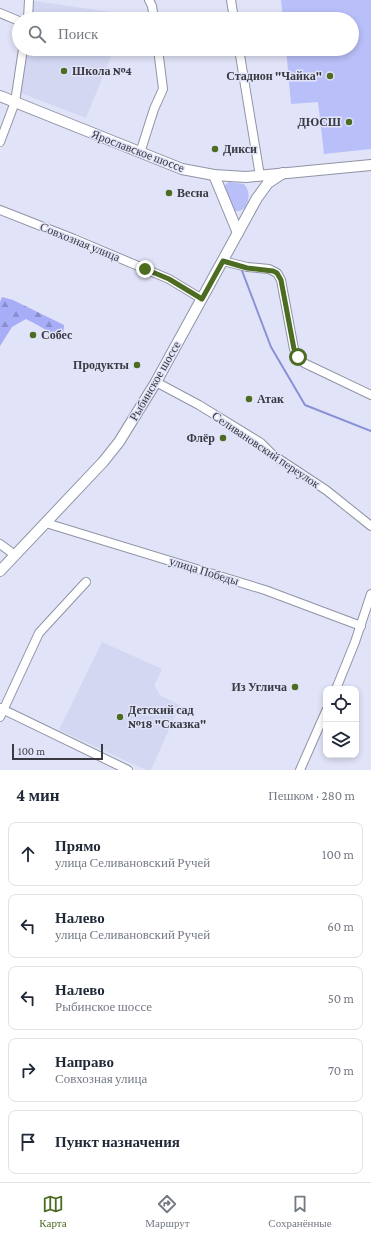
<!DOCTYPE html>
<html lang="ru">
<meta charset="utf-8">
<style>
:root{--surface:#fff;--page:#f2f2f3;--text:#1f2937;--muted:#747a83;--line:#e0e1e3;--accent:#4c6c22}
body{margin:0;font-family:"Crimson Pro",serif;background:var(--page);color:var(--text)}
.controls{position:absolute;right:12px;bottom:12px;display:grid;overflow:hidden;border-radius:8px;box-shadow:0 2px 6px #0003}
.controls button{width:36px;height:36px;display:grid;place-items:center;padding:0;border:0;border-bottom:1px solid var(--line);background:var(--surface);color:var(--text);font:20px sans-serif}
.scale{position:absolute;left:12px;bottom:10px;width:91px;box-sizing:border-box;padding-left:4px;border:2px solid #393a42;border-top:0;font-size:11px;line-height:14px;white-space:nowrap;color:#393a42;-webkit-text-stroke:3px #e1e4f8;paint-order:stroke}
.stop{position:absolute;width:12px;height:12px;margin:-9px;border:3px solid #4c6c22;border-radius:50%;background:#fff}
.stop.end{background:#4c6c22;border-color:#fff;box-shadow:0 1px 4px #0008}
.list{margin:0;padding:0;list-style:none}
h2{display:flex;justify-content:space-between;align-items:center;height:52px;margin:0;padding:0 16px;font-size:17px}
h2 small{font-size:13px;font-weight:400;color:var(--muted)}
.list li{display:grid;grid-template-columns:26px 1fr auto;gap:12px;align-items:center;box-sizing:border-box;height:64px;margin:0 8px 8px;padding:0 8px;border:1px solid var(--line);border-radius:8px}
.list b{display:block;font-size:15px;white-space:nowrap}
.list p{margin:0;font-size:13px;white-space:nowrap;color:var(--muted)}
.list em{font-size:13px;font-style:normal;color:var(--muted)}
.icon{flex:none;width:22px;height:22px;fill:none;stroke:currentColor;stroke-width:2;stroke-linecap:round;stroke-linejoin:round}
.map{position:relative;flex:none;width:371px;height:770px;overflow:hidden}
.search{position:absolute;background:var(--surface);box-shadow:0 2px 6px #0003;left:12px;right:12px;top:12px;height:44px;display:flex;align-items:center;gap:10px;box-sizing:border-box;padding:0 14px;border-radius:22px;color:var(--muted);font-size:15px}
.sheet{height:412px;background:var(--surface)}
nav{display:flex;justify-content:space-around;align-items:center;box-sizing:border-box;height:56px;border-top:1px solid var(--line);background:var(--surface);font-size:11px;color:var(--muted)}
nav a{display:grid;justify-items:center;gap:2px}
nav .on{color:var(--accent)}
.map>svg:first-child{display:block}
</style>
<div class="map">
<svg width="371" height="770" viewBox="0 0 371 770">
<defs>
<pattern id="forest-firs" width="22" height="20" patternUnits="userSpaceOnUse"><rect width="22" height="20" fill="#a7adf7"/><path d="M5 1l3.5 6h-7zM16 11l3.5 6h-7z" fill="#898eca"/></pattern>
</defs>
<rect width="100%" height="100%" fill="#e1e4f8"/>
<!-- built -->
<g fill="#d3d7f2">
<polygon points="34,1 125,14 124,19 31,19"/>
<polygon points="27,49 114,49 86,118 21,93"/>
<polygon points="102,642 162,669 154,686 161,696 180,705 151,770 146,770 59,730"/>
</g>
<!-- grass -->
<g fill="#b9bff8">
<polygon points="281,0 371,0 371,149 324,154 318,102 291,104 286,49 352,49 352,19 283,19"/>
<path d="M229,182L244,184C253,193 248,214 234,211L223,189L226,184Z"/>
</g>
<!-- forest -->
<path fill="url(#forest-firs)" d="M2,297L13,300L64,325L63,337L59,341C51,331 37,325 26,319L12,327L0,346V302Z"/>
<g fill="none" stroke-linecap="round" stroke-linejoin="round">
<!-- stream -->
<polyline stroke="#8a90d7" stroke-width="2" points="241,268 271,347 305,405 371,431"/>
<!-- minor casing -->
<g stroke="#9093a5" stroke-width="10">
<g id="minor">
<polyline points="149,0 152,6 154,19"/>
<polyline points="231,0 234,19"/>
<polyline points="0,13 19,21"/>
<polyline points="28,19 29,0"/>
<polyline points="239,49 260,176"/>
<polyline points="0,142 15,102 23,49"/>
<polyline points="140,153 154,109 163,89 158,49"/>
<polyline points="0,210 74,239 169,279 202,299"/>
<polyline points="223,261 247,267 269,269 277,273 281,280 294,349 298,357 304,363 371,395"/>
<polyline points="156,382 199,405 261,443 273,455 326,490 371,526"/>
<polyline points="46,523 265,590 361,626"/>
<polyline points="0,544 15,555"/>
<polyline points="336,689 355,642 371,594"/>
<polyline points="0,708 128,770"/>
<polyline points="0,717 39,633 86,582"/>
<polyline points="300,770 326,711"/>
</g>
</g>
<!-- major casing -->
<g stroke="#9093a5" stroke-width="12">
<g id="major">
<polyline points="0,96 182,169 214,175 246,177 371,165"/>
<polyline points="214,175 238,233"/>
<polyline points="0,571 103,462 119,442 156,382 257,198 268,183 283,173"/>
</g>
</g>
<!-- minor -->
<use href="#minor" stroke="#fff" stroke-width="8"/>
<!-- major -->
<use href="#major" stroke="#fff" stroke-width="10"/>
</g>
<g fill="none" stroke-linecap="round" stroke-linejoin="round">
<!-- route -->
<polyline stroke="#4c6c22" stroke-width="5" points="145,269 169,279 202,299 223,261 247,268 273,271 277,273 281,280 294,349 298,357"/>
</g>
<!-- markers -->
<g fill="#4c6c22" stroke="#e1e4f8" stroke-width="1.5">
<circle cx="64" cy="71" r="4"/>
<circle cx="330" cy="76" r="4"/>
<circle cx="349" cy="122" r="4"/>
<circle cx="215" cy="149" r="4"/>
<circle cx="169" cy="193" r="4"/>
<circle cx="33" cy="335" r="4"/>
<circle cx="137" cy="365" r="4"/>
<circle cx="249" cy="399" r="4"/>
<circle cx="223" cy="438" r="4"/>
<circle cx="295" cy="687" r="4"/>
<circle cx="120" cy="717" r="4"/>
</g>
<g text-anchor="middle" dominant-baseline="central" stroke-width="3" stroke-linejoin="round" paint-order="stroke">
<!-- poi labels -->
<g font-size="12" font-weight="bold" fill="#393a42" stroke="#e1e4f8" text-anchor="start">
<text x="72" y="71">Школа №4</text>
<text x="322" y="76" text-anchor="end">Стадион "Чайка"</text>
<text x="341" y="122" text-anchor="end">ДЮСШ</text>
<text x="223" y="149">Дикси</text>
<text x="177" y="193">Весна</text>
<text x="41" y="335">Собес</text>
<text x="129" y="365" text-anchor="end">Продукты</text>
<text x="257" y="399">Атак</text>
<text x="215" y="438" text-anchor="end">Флёр</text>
<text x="287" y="687" text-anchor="end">Из Углича</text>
<text x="128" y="710">Детский сад<tspan x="128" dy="14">№18 "Сказка"</tspan></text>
</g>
<!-- street labels -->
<g font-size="12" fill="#393a42" stroke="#e1e4f8">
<text transform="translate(138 151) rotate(21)">Ярославское шоссе</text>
<text transform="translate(80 242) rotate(22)">Совхозная улица</text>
<text transform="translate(155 381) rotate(-60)">Рыбинское шоссе</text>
<text transform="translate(266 450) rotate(34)">Селивановский переулок</text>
<text transform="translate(204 571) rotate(17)">улица Победы</text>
</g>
</g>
</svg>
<div class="controls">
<button><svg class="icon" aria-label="locate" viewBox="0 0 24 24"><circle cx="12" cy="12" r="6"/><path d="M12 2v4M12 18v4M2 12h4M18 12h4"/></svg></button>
<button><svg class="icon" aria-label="layers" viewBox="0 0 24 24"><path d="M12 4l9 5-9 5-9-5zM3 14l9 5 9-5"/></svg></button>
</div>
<div class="scale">100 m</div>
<div class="stop" style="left:298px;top:357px"></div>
<div class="stop end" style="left:145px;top:269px"></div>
<div class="search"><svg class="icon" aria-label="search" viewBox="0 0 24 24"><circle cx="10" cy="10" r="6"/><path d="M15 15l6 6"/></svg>Поиск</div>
</div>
<section class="sheet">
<h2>4 мин<small>Пешком · 280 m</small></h2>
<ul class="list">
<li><svg class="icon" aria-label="ahead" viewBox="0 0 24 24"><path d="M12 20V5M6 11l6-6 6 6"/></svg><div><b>Прямо</b><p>улица Селивановский Ручей</p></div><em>100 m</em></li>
<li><svg class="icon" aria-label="left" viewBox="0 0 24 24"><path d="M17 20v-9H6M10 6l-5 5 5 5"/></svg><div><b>Налево</b><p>улица Селивановский Ручей</p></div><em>60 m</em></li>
<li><svg class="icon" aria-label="left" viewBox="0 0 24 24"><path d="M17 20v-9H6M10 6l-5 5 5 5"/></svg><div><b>Налево</b><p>Рыбинское шоссе</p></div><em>50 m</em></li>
<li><svg class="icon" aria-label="right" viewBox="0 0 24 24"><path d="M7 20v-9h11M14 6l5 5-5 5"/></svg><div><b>Направо</b><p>Совхозная улица</p></div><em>70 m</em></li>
<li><svg class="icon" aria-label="arrive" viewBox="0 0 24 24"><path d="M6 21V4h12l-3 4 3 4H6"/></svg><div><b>Пункт назначения</b></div></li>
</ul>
</section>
<nav>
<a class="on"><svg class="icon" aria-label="map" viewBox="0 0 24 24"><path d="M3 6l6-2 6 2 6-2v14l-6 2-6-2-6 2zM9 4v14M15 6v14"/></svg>Карта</a>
<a><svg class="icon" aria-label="directions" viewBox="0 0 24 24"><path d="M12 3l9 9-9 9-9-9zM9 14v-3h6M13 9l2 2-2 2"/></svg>Маршрут</a>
<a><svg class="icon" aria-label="saved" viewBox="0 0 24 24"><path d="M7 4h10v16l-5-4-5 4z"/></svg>Сохранённые</a>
</nav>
